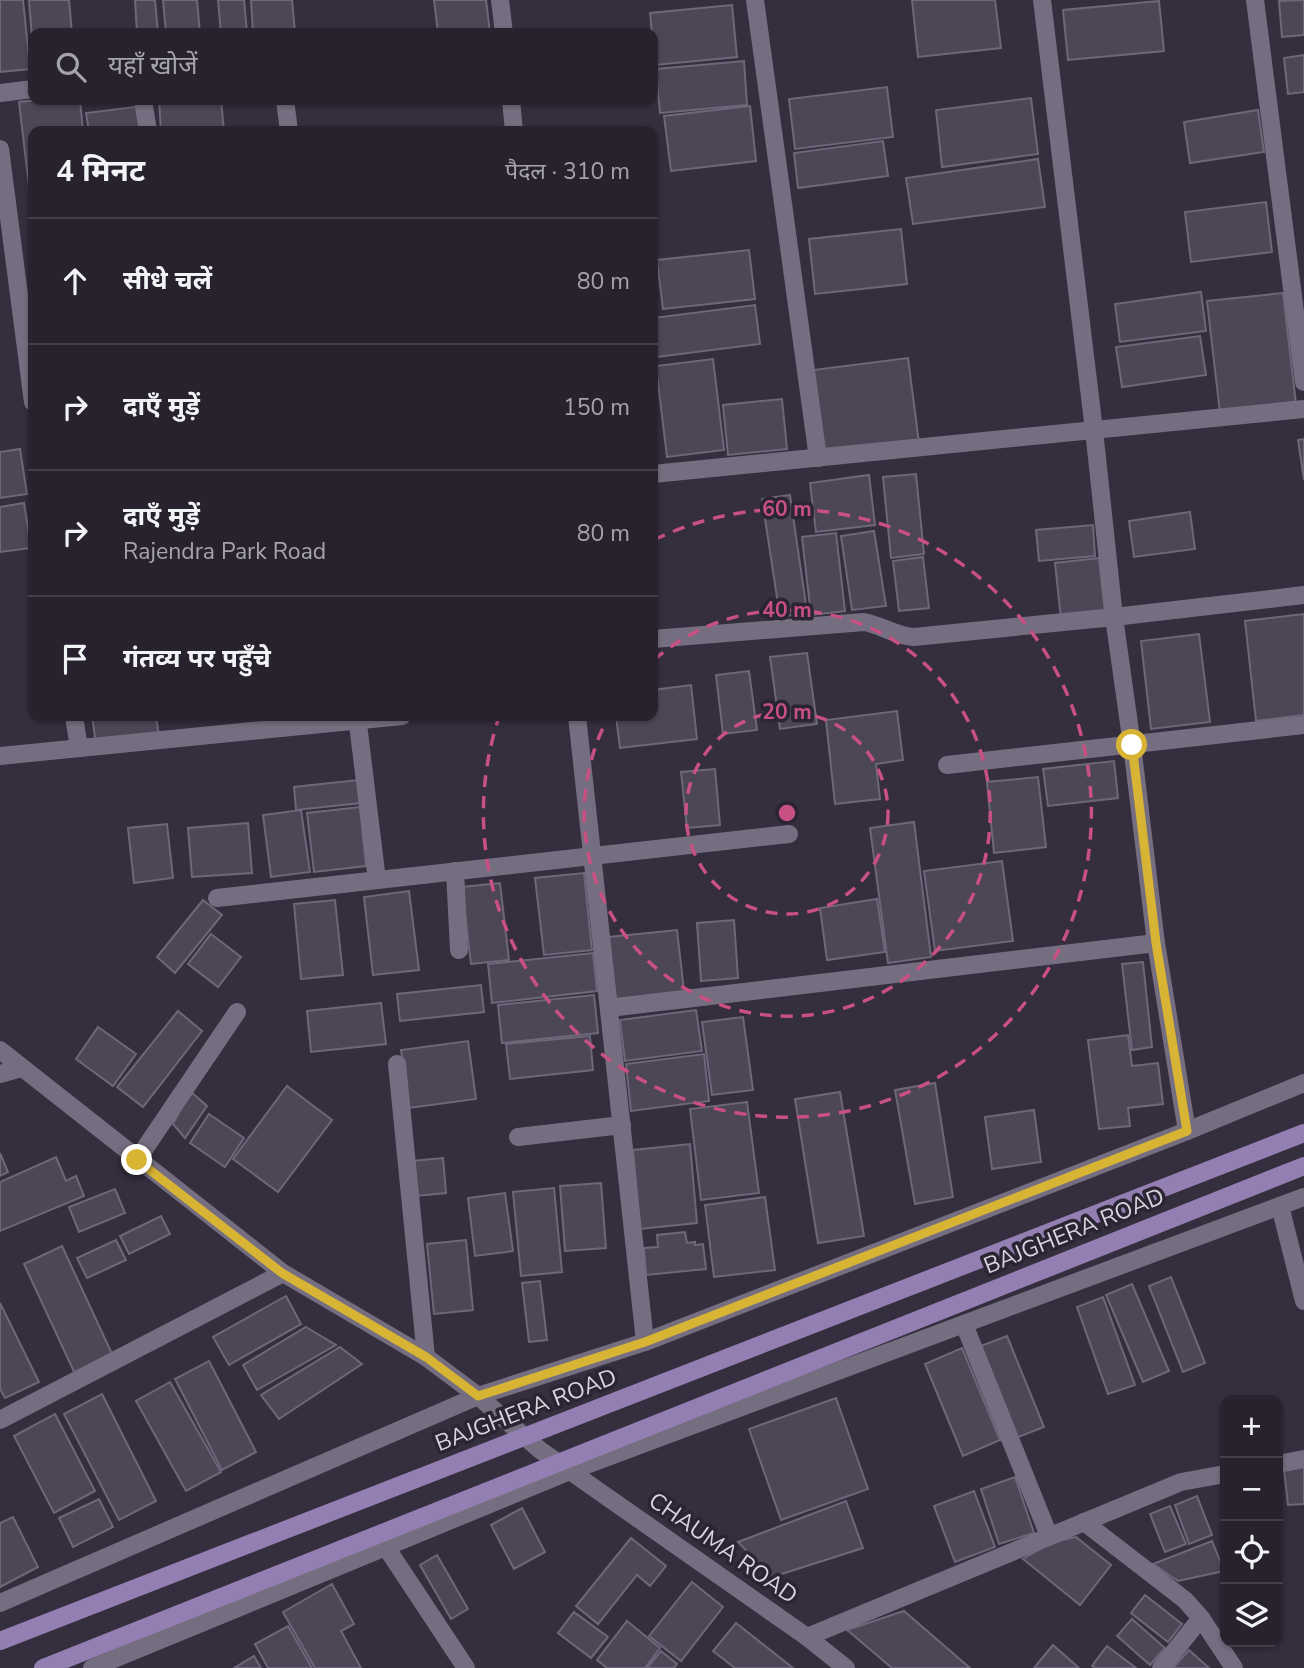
<!DOCTYPE html>
<html lang="hi">
<meta charset="utf-8">
<style>
:root{--surface:#27222e;--page:#332f3a;--text:#f1f3f6;--muted:#a4a4aa;--line:#433f4a}
body{margin:0;font-family:"Nunito Sans","Noto Sans Devanagari",sans-serif;background:var(--page);color:var(--text)}
.controls{position:absolute;right:21px;bottom:21px;display:grid;overflow:hidden;border-radius:14px;box-shadow:0 2px 5px #0004}
.controls button{width:63px;height:63px;display:grid;place-items:center;padding:0;border:0;border-bottom:2px solid var(--line);background:var(--surface);color:var(--text);font:35px sans-serif}
.stop{position:absolute;width:21px;height:21px;margin:-16px;border:5px solid #d8b434;border-radius:50%;background:#fff}
.stop.end{background:#d8b434;border-color:#fff;box-shadow:0 2px 7px #0008}
.list{margin:0;padding:0;list-style:none}
h2{display:flex;justify-content:space-between;align-items:center;height:91px;margin:0;padding:0 28px;font-size:30px}
h2 small{font-size:23px;font-weight:400;color:var(--muted)}
.list li{display:grid;grid-template-columns:46px 1fr auto;gap:21px;align-items:center;box-sizing:border-box;height:126px;padding:0 28px;border-top:2px solid var(--line)}
.list b{display:block;font-size:26px;white-space:nowrap}
.list p{margin:0;font-size:23px;white-space:nowrap;color:var(--muted)}
.list em{font-size:23px;font-style:normal;color:var(--muted)}
.icon{flex:none;width:38px;height:38px;fill:none;stroke:currentColor;stroke-width:2;stroke-linecap:round;stroke-linejoin:round}
.map{position:relative;flex:none;width:1304px;height:1668px;overflow:hidden}
.search{position:absolute;background:var(--surface);box-shadow:0 2px 5px #0004;left:28px;top:28px;width:630px;height:77px;display:flex;align-items:center;gap:18px;box-sizing:border-box;padding:0 24px;border-radius:14px;color:var(--muted);font-size:26px}
.panel{position:absolute;background:var(--surface);box-shadow:0 2px 5px #0004;left:28px;top:126px;width:630px;height:595px;border-radius:14px}
.map>svg:first-child{display:block}
</style>
<div class="map">
<svg width="1304" height="1668" viewBox="0 0 1304 1668">
<rect width="100%" height="100%" fill="#342e3e"/>
<!-- building -->
<g fill="#4c4656" stroke="#6d6779" stroke-width="2">
<polygon points="0,0 23,0 30,69 0,72"/>
<polygon points="29,0 69,0 72,33 33,33 33,51"/>
<polygon points="135,0 155,0 158,33 137,33"/>
<polygon points="163,0 197,0 200,33 166,33"/>
<polygon points="218,0 244,0 247,33 221,33"/>
<polygon points="251,0 292,0 295,33 253,33"/>
<polygon points="434,0 486,0 490,33 438,33"/>
<polygon points="912,0 995,0 1001,48 918,57"/>
<polygon points="1304,0 1304,35 1282,37 1279,1"/>
<polygon points="1159,1 1164,51 1068,60 1063,10"/>
<polygon points="732,5 737,57 655,65 650,13"/>
<polygon points="1304,55 1304,92 1288,94 1284,58"/>
<polygon points="744,61 747,105 660,113 656,69"/>
<polygon points="887,87 893,137 795,149 789,99"/>
<polygon points="1031,98 1038,154 942,167 936,110"/>
<polygon points="38,100 80,100 83,131 33,131 33,195 30,195 19,102"/>
<polygon points="159,100 221,100 224,131 161,131"/>
<polygon points="143,106 146,131 89,131 86,113"/>
<polygon points="750,106 756,161 671,171 664,116"/>
<polygon points="1258,110 1264,152 1190,163 1184,122"/>
<polygon points="883,141 888,176 798,188 794,153"/>
<polygon points="1038,159 1045,207 913,224 906,178"/>
<polygon points="1266,202 1272,252 1191,262 1185,212"/>
<polygon points="901,229 907,284 815,294 809,239"/>
<polygon points="749,250 755,299 663,309 657,260"/>
<polygon points="1201,292 1206,331 1120,342 1115,304"/>
<polygon points="1283,293 1296,404 1220,413 1207,301"/>
<polygon points="755,305 760,344 657,357 653,318"/>
<polygon points="1200,336 1206,375 1122,387 1116,347"/>
<polygon points="908,358 919,443 823,455 813,370"/>
<polygon points="713,359 724,450 667,457 656,366"/>
<polygon points="782,399 787,449 728,455 723,405"/>
<polygon points="1304,439 1304,480 1298,440"/>
<polygon points="20,449 27,494 0,498 0,452"/>
<polygon points="916,474 924,554 891,558 883,477"/>
<polygon points="869,475 875,525 816,532 810,483"/>
<polygon points="790,495 807,612 780,617 762,499"/>
<polygon points="24,503 31,548 0,552 0,507"/>
<polygon points="1190,512 1195,549 1134,557 1129,521"/>
<polygon points="1093,525 1095,556 1039,561 1036,530"/>
<polygon points="874,531 886,606 852,610 841,536"/>
<polygon points="836,533 845,611 811,615 802,537"/>
<polygon points="923,557 929,608 899,611 893,561"/>
<polygon points="1099,558 1105,613 1061,619 1055,563"/>
<polygon points="1304,614 1304,715 1256,721 1245,621"/>
<polygon points="1199,634 1210,722 1151,729 1141,641"/>
<polygon points="807,653 817,724 780,729 770,657"/>
<polygon points="749,671 757,730 723,734 716,675"/>
<polygon points="691,685 697,739 620,748 616,716 653,716 653,690"/>
<polygon points="897,711 903,760 876,764 880,799 835,804 826,720"/>
<polygon points="92,716 156,716 159,736 96,745"/>
<polygon points="1114,761 1118,798 1048,806 1043,769"/>
<polygon points="715,769 720,825 687,828 681,772"/>
<polygon points="1038,777 1046,847 994,853 987,782"/>
<polygon points="358,780 361,803 296,810 294,787"/>
<polygon points="360,807 366,866 314,872 307,813"/>
<polygon points="301,810 310,872 271,877 263,815"/>
<polygon points="914,822 931,957 888,963 870,828"/>
<polygon points="248,823 252,873 192,877 188,828"/>
<polygon points="167,824 173,878 134,883 128,828"/>
<polygon points="1002,861 1013,941 935,951 924,871"/>
<polygon points="584,873 592,950 544,955 535,878"/>
<polygon points="500,883 509,960 471,964 462,887"/>
<polygon points="409,891 419,970 373,975 364,897"/>
<polygon points="877,899 885,952 827,960 820,908"/>
<polygon points="203,900 222,915 175,973 157,957"/>
<polygon points="335,900 343,975 301,979 294,904"/>
<polygon points="734,920 738,978 701,981 697,923"/>
<polygon points="677,930 684,991 616,999 609,937"/>
<polygon points="211,934 241,957 218,987 188,964"/>
<polygon points="593,953 597,991 492,1003 488,964"/>
<polygon points="1143,962 1152,1047 1132,1050 1122,964"/>
<polygon points="481,985 484,1012 400,1021 397,994"/>
<polygon points="594,995 598,1033 502,1043 498,1005"/>
<polygon points="381,1003 386,1044 311,1052 307,1011"/>
<polygon points="696,1010 702,1051 625,1061 620,1020"/>
<polygon points="178,1011 202,1031 143,1107 117,1087"/>
<polygon points="743,1017 753,1090 712,1095 702,1022"/>
<polygon points="98,1027 136,1054 113,1086 76,1059"/>
<polygon points="1128,1035 1132,1066 1158,1063 1163,1104 1128,1108 1130,1126 1099,1129 1088,1040"/>
<polygon points="590,1036 593,1070 510,1079 506,1044"/>
<polygon points="468,1041 476,1099 409,1108 401,1050"/>
<polygon points="704,1054 709,1101 631,1111 626,1064"/>
<polygon points="935,1083 953,1197 915,1204 895,1090"/>
<polygon points="287,1086 332,1120 278,1192 233,1159"/>
<polygon points="190,1091 207,1106 185,1138 173,1124"/>
<polygon points="840,1092 864,1236 818,1243 795,1099"/>
<polygon points="747,1102 759,1193 701,1200 690,1109"/>
<polygon points="1034,1110 1041,1162 992,1169 985,1117"/>
<polygon points="209,1114 244,1138 225,1167 190,1143"/>
<polygon points="690,1144 697,1223 640,1229 633,1150"/>
<polygon points="0,1153 8,1172 0,1176"/>
<polygon points="56,1157 66,1181 76,1176 84,1196 0,1231 0,1182"/>
<polygon points="443,1158 446,1193 416,1196 412,1161"/>
<polygon points="601,1183 606,1248 565,1251 560,1186"/>
<polygon points="554,1188 562,1272 521,1276 513,1192"/>
<polygon points="115,1189 125,1213 79,1232 69,1207"/>
<polygon points="505,1193 513,1251 475,1256 468,1198"/>
<polygon points="765,1197 775,1270 714,1277 705,1205"/>
<polygon points="161,1216 170,1234 129,1254 120,1236"/>
<polygon points="685,1232 687,1243 695,1242 695,1245 703,1244 706,1269 646,1275 644,1248 658,1247 657,1235"/>
<polygon points="116,1240 126,1260 87,1278 77,1258"/>
<polygon points="466,1240 473,1310 434,1314 427,1244"/>
<polygon points="62,1246 113,1356 75,1374 24,1264"/>
<polygon points="1171,1277 1205,1363 1183,1372 1149,1286"/>
<polygon points="540,1281 547,1340 529,1342 522,1283"/>
<polygon points="1132,1284 1169,1371 1143,1382 1106,1295"/>
<polygon points="286,1296 301,1324 229,1365 213,1337"/>
<polygon points="1103,1297 1135,1385 1108,1394 1077,1307"/>
<polygon points="0,1303 39,1382 5,1398 0,1389"/>
<polygon points="306,1327 336,1345 257,1390 243,1365"/>
<polygon points="1007,1336 1044,1427 1016,1438 978,1347"/>
<polygon points="340,1347 362,1364 279,1419 261,1395"/>
<polygon points="962,1348 1000,1440 963,1456 925,1364"/>
<polygon points="209,1361 256,1452 222,1470 175,1379"/>
<polygon points="170,1382 221,1472 186,1491 136,1401"/>
<polygon points="102,1394 156,1501 119,1520 64,1414"/>
<polygon points="836,1398 868,1489 781,1520 749,1429"/>
<polygon points="55,1414 95,1491 54,1513 14,1436"/>
<polygon points="1304,1467 1304,1504 1288,1505 1284,1469"/>
<polygon points="1015,1477 1034,1533 999,1544 981,1489"/>
<polygon points="974,1491 995,1547 955,1562 934,1506"/>
<polygon points="1197,1496 1212,1535 1189,1544 1175,1505"/>
<polygon points="99,1499 113,1527 73,1547 59,1518"/>
<polygon points="846,1501 863,1548 772,1577 738,1542"/>
<polygon points="1170,1506 1186,1544 1165,1552 1150,1514"/>
<polygon points="522,1508 545,1552 514,1569 491,1525"/>
<polygon points="13,1517 38,1567 0,1587 0,1523"/>
<polygon points="1076,1537 1111,1565 1080,1605 1023,1559 1053,1542"/>
<polygon points="631,1538 666,1566 650,1586 637,1575 598,1624 576,1606"/>
<polygon points="1212,1541 1224,1571 1178,1581 1153,1564"/>
<polygon points="437,1555 468,1609 451,1619 420,1565"/>
<polygon points="692,1582 723,1607 681,1661 649,1636"/>
<polygon points="332,1584 354,1624 341,1631 361,1668 315,1668 283,1612"/>
<polygon points="1145,1595 1182,1624 1168,1642 1131,1613"/>
<polygon points="904,1611 970,1668 892,1668 847,1630"/>
<polygon points="574,1612 608,1637 591,1658 558,1633"/>
<polygon points="1132,1619 1165,1648 1150,1665 1117,1636"/>
<polygon points="627,1621 660,1648 645,1668 607,1668 597,1660"/>
<polygon points="736,1623 793,1668 735,1668 713,1651"/>
<polygon points="288,1626 312,1668 268,1668 255,1644"/>
<polygon points="1053,1645 1079,1668 1034,1668"/>
<polygon points="1107,1646 1136,1668 1096,1668 1092,1666"/>
<polygon points="1189,1650 1209,1668 1173,1668"/>
<polygon points="661,1651 677,1664 674,1668 647,1668"/>
<polygon points="254,1656 261,1668 234,1668"/>
</g>
<g fill="none" stroke-linecap="round" stroke-linejoin="round">
<!-- minor -->
<g stroke="#756e80" stroke-width="18">
<polyline points="500,0 504,33"/>
<polyline points="755,0 818,458"/>
<polyline points="1042,0 1094,430 1114,617 1132,745 1156,943 1187,1131"/>
<polyline points="1255,0 1304,382"/>
<polyline points="0,93 33,89"/>
<polyline points="143,100 148,131"/>
<polyline points="285,100 289,131"/>
<polyline points="511,100 514,131"/>
<polyline points="0,149 33,402"/>
<polyline points="653,474 1304,409"/>
<path d="M653,639L864,622C881,625 896,636 914,637L1114,617L1304,595"/>
<polyline points="74,716 79,748"/>
<polyline points="357,716 377,880"/>
<polyline points="577,716 645,1342"/>
<polyline points="0,756 402,716"/>
<polyline points="947,765 1304,725"/>
<polyline points="455,871 459,950"/>
<polyline points="217,898 789,834"/>
<polyline points="609,1008 1156,943"/>
<polyline points="0,1050 283,1273 426,1357 478,1396 540,1450 807,1637 846,1668"/>
<polyline points="397,1064 426,1357"/>
<polyline points="0,1074 21,1068"/>
<polyline points="518,1137 622,1125"/>
<polyline points="137,1160 237,1012"/>
<polyline points="1280,1206 1304,1301"/>
<polyline points="964,1324 1049,1536"/>
<polyline points="0,1420 283,1273"/>
<polyline points="1278,1464 1304,1459"/>
<polyline points="1084,1522 1185,1600 1201,1618 1234,1668"/>
<polyline points="386,1547 466,1668"/>
<polyline points="0,1603 478,1396 645,1342 1187,1131 1304,1083"/>
<polyline points="807,1637 1181,1482 1225,1474"/>
<polyline points="92,1668 570,1471 1304,1197"/>
<polyline points="1161,1668 1201,1618"/>
</g>
<!-- major -->
<g stroke="#947fb2" stroke-width="18">
<polyline points="0,1641 1304,1133"/>
<polyline points="43,1668 1304,1166"/>
</g>
</g>
<g fill="none" stroke-linecap="round" stroke-linejoin="round">
<!-- route -->
<polyline stroke="#d8b434" stroke-width="9" points="137,1160 282,1273 426,1357 478,1396 645,1342 1187,1131 1156,943 1132,745"/>
</g>
<!-- distance rings -->
<g fill="none" stroke="#c85082" stroke-width="3.5" stroke-dasharray="12 9">
<circle cx="787" cy="813" r="101"/>
<path d="M654 660A203 203 0 1 1 609 716"/>
<path d="M654 540A304 304 0 1 1 499 717"/>
</g>
<g text-anchor="middle" dominant-baseline="central" stroke-width="7" stroke-linejoin="round" paint-order="stroke">
<!-- street labels -->
<g font-size="23" fill="#d7d4de" stroke="#2a2433">
<text transform="translate(1074 1231) rotate(-22)">BAJGHERA ROAD</text>
<text transform="translate(526 1410) rotate(-21)">BAJGHERA ROAD</text>
<text transform="translate(723 1548) rotate(35)">CHAUMA ROAD</text>
</g>
</g>
<circle cx="787" cy="813" r="10" fill="#c85082" stroke="#2a2433" stroke-width="3.5"/>
<g font-size="21" text-anchor="middle" font-weight="bold" fill="#c85082" stroke="#2a2433" stroke-width="7" stroke-linejoin="round" paint-order="stroke">
<text x="787" y="516">60 m</text>
<text x="787" y="617">40 m</text>
<text x="787" y="719">20 m</text>
</g>
</svg>
<div class="controls">
<button>+</button>
<button>−</button>
<button><svg class="icon" aria-label="locate" viewBox="0 0 24 24"><circle cx="12" cy="12" r="6"/><path d="M12 2v4M12 18v4M2 12h4M18 12h4"/></svg></button>
<button><svg class="icon" aria-label="layers" viewBox="0 0 24 24"><path d="M12 4l9 5-9 5-9-5zM3 14l9 5 9-5"/></svg></button>
</div>
<div class="stop" style="left:1132px;top:745px"></div>
<div class="stop end" style="left:137px;top:1160px"></div>
<div class="search"><svg class="icon" aria-label="search" viewBox="0 0 24 24"><circle cx="10" cy="10" r="6"/><path d="M15 15l6 6"/></svg>यहाँ खोजें</div>
<section class="panel">
<h2>4 मिनट<small>पैदल · 310 m</small></h2>
<ul class="list">
<li><svg class="icon" aria-label="ahead" viewBox="0 0 24 24"><path d="M12 20V5M6 11l6-6 6 6"/></svg><div><b>सीधे चलें</b></div><em>80 m</em></li>
<li><svg class="icon" aria-label="right" viewBox="0 0 24 24"><path d="M7 20v-9h11M14 6l5 5-5 5"/></svg><div><b>दाएँ मुड़ें</b></div><em>150 m</em></li>
<li><svg class="icon" aria-label="right" viewBox="0 0 24 24"><path d="M7 20v-9h11M14 6l5 5-5 5"/></svg><div><b>दाएँ मुड़ें</b><p>Rajendra Park Road</p></div><em>80 m</em></li>
<li><svg class="icon" aria-label="arrive" viewBox="0 0 24 24"><path d="M6 21V4h12l-3 4 3 4H6"/></svg><div><b>गंतव्य पर पहुँचे</b></div></li>
</ul>
</section>
</div>
